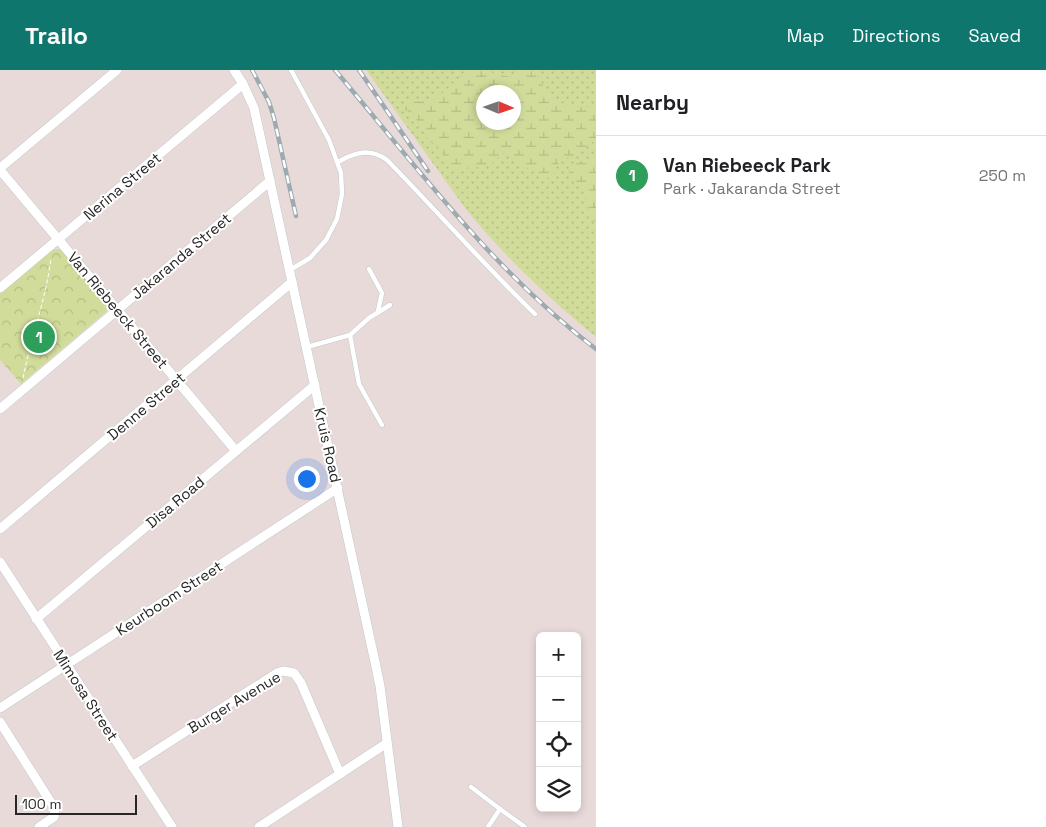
<!DOCTYPE html>
<meta charset="utf-8">
<style>
:root{--surface:#fff;--page:#f2f2f2;--text:#202124;--muted:#757577;--line:#e0e0e0;--accent:#0f766e}
body{margin:0;font-family:"Space Grotesk",sans-serif;background:var(--page);color:var(--text)}
.controls{position:absolute;right:15px;bottom:15px;display:grid;overflow:hidden;border-radius:8px;box-shadow:0 2px 8px #0003}
.controls button{width:45px;height:45px;display:grid;place-items:center;padding:0;border:0;border-bottom:1px solid var(--line);background:var(--surface);color:var(--text);font:25px sans-serif}
.compass{position:absolute;left:476px;top:15px;width:45px;height:45px;border-radius:50%;background:var(--surface);box-shadow:0 2px 8px #0003;rotate:92deg}
.scale{position:absolute;left:15px;bottom:12px;width:122px;box-sizing:border-box;padding-left:5px;border:2px solid #272727;border-top:0;font-size:14px;line-height:18px;white-space:nowrap;color:#272727;-webkit-text-stroke:4px #fff;paint-order:stroke}
.you{position:absolute;left:306px;top:408px;width:18px;height:18px;margin:-12px;border:4px solid #fff;border-radius:50%;background:#1a73e8;box-shadow:0 0 0 8px #1a73e833}
.badge{display:grid;place-items:center;width:32px;height:32px;border-radius:50%;background:var(--accent);color:#fff;font-size:16px;font-weight:700}
.pin{position:absolute;translate:-50% -50%;border:2px solid #fff;box-shadow:0 1px 5px #0006}
.list{margin:0;padding:0;list-style:none}
h2{display:flex;justify-content:space-between;align-items:center;height:65px;margin:0;padding:0 20px;font-size:21px}
h2 small{font-size:16px;font-weight:400;color:var(--muted)}
.list li{display:grid;grid-template-columns:32px 1fr auto;gap:15px;align-items:center;box-sizing:border-box;height:80px;padding:0 20px;border-top:1px solid var(--line)}
.list b{display:block;font-size:19px;white-space:nowrap}
.list p{margin:0;font-size:16px;white-space:nowrap;color:var(--muted)}
.list em{font-size:16px;font-style:normal;color:var(--muted)}
.icon{flex:none;width:28px;height:28px;fill:none;stroke:currentColor;stroke-width:2;stroke-linecap:round;stroke-linejoin:round}
.map{position:relative;flex:none;width:596px;height:757px;overflow:hidden}
header{display:flex;align-items:center;gap:30px;box-sizing:border-box;height:70px;padding:0 25px;background:var(--accent);color:#fff}
header strong{font-size:24px}
nav{display:flex;gap:28px;margin-inline-start:auto;font-size:18px}
main{display:flex}
aside{flex:1;background:var(--surface)}
.map>svg:first-child{display:block}
</style>
<header>
<strong>Trailo</strong>
<nav><a>Map</a><a>Directions</a><a>Saved</a></nav>
</header>
<main>
<div class="map">
<svg width="596" height="757" viewBox="0 0 596 757">
<defs>
<pattern id="grass-dots" width="8" height="8" patternUnits="userSpaceOnUse" patternTransform="scale(1.25)"><rect width="8" height="8" fill="#d2dc9a"/><path d="M2 2h.1M6 6h.1" fill="none" stroke="#b4bd85" stroke-width="1.8" stroke-linecap="round"/></pattern>
<pattern id="wetland-marsh" width="20" height="14" patternUnits="userSpaceOnUse" patternTransform="scale(1.25)"><rect width="20" height="14" fill="#d2dc9a"/><path d="M1 5h8M5 5V1M11 12h8M15 12V8" fill="none" stroke="#b4bd85"/></pattern>
<pattern id="park-crowns" width="20" height="18" patternUnits="userSpaceOnUse" patternTransform="scale(1.25)"><rect width="20" height="18" fill="#d2dc9a"/><path d="M2 6a3 3 0 1 1 6 0M12 15a3 3 0 1 1 6 0" fill="none" stroke="#b4bd85"/></pattern>
</defs>
<rect width="100%" height="100%" fill="#e9dada"/>
<!-- grass -->
<path fill="url(#grass-dots)" fill-rule="evenodd" d="M366,0H596V267C548,228 504,186 465,138ZM483,22H514V52H483Z"/>
<!-- wetland -->
<g fill="url(#wetland-marsh)" fill-rule="evenodd">
<path d="M466,0H482L510,7L514,5L516,0H532C539,6 543,16 548,23C559,37 580,38 596,37V70L571,87L561,89L552,105L544,110L539,108L535,99L526,98L522,95L516,87L508,83H503L491,94L481,98L472,96L458,102L454,101L450,98L439,78L428,69L413,44L403,39L407,31L412,30L426,33C444,23 452,16 466,0ZM483,22H514V52H483Z"/>
<path d="M596,86V154L590,147L583,119L569,105L570,96C579,90 587,91 596,86Z"/>
</g>
<!-- park -->
<polygon fill="url(#park-crowns)" points="58,179 63,181 106,232 107,241 21,314 0,290 0,224 52,180"/>
<g fill="none" stroke-linecap="round" stroke-linejoin="round">
<!-- lane casing -->
<g stroke="#bec9cd" stroke-width="5.5">
<g id="lane">
<path d="M338,92C355,82 370,78 387,90C437,141 484,195 535,244"/>
<polyline points="369,199 382,223 378,241"/>
<polyline points="290,200 310,188 326,170 337,149 342,124 341,103 329,70 291,0"/>
<polyline points="350,265 359,314 382,355"/>
<polyline points="307,277 350,265 369,248 390,235"/>
<polyline points="471,717 500,739 488,757"/>
<polyline points="500,739 525,757"/>
</g>
</g>
<!-- street casing -->
<g stroke="#bec9cd" stroke-width="10">
<g id="street">
<polyline points="234,0 243,14 254,38 375,592 380,616 398,757"/>
<polyline points="0,98 117,0"/>
<polyline points="0,100 236,381"/>
<polyline points="0,218 243,14"/>
<polyline points="0,339 270,111"/>
<polyline points="0,459 292,212"/>
<polyline points="0,492 172,757"/>
<polyline points="36,549 315,315"/>
<polyline points="0,638 338,418"/>
<polyline points="0,652 55,739 54,747 39,757"/>
<polyline points="132,696 277,603 283,601 294,603 301,613 340,704"/>
<polyline points="259,757 387,673"/>
</g>
</g>
<!-- path -->
<path stroke="#fff" stroke-width="1" stroke-dasharray="4 2.5" stroke-linecap="butt" d="M23,308C31,268 46,229 51,188"/>
<!-- lane -->
<use href="#lane" stroke="#fff" stroke-width="4.5"/>
<!-- street -->
<use href="#street" stroke="#fff" stroke-width="9"/>
<!-- rail casing -->
<g stroke="#9daab0" stroke-width="4.5">
<g id="rail">
<polyline points="252,0 269,32 274,48 296,146"/>
<path d="M335,0C417,97 494,202 596,279"/>
<polyline points="359,0 428,101"/>
</g>
</g>
<!-- rail -->
<use href="#rail" stroke="#fff" stroke-width="2.5" stroke-dasharray="8" stroke-linecap="butt"/>
</g>
<g text-anchor="middle" dominant-baseline="central" stroke-width="4" stroke-linejoin="round" paint-order="stroke">
<!-- street labels -->
<g font-size="15" fill="#272727" stroke="#fff">
<text transform="translate(122 116) rotate(-40)">Nerina Street</text>
<text transform="translate(181 186) rotate(-40)">Jakaranda Street</text>
<text transform="translate(118 240) rotate(50)">Van Riebeeck Street</text>
<text transform="translate(146 336) rotate(-40)">Denne Street</text>
<text transform="translate(328 375) rotate(77)">Kruis Road</text>
<text transform="translate(175 432) rotate(-40)">Disa Road</text>
<text transform="translate(169 528) rotate(-33)">Keurboom Street</text>
<text transform="translate(86 625) rotate(57)">Mimosa Street</text>
<text transform="translate(234 632) rotate(-31)">Burger Avenue</text>
</g>
</g>
</svg>
<div class="controls">
<button>+</button>
<button>−</button>
<button><svg class="icon" aria-label="locate" viewBox="0 0 24 24"><circle cx="12" cy="12" r="6"/><path d="M12 2v4M12 18v4M2 12h4M18 12h4"/></svg></button>
<button><svg class="icon" aria-label="layers" viewBox="0 0 24 24"><path d="M12 4l9 5-9 5-9-5zM3 14l9 5 9-5"/></svg></button>
</div>
<svg class="compass" viewBox="-18 -18 36 36"><path d="M0-13l5 13h-10z" fill="#e53935"/><path d="M0 13l5-13h-10z" fill="#757577"/></svg>
<div class="scale">100 m</div>
<div class="you"></div>
<div class="pin badge" style="left:39px;top:267px;background:#2e9e5b">1</div>
</div>
<aside>
<h2>Nearby<small></small></h2>
<ul class="list">
<li><span class="badge" style="background:#2e9e5b">1</span><div><b>Van Riebeeck Park</b><p>Park · Jakaranda Street</p></div><em>250 m</em></li>
</ul>
</aside>
</main>
